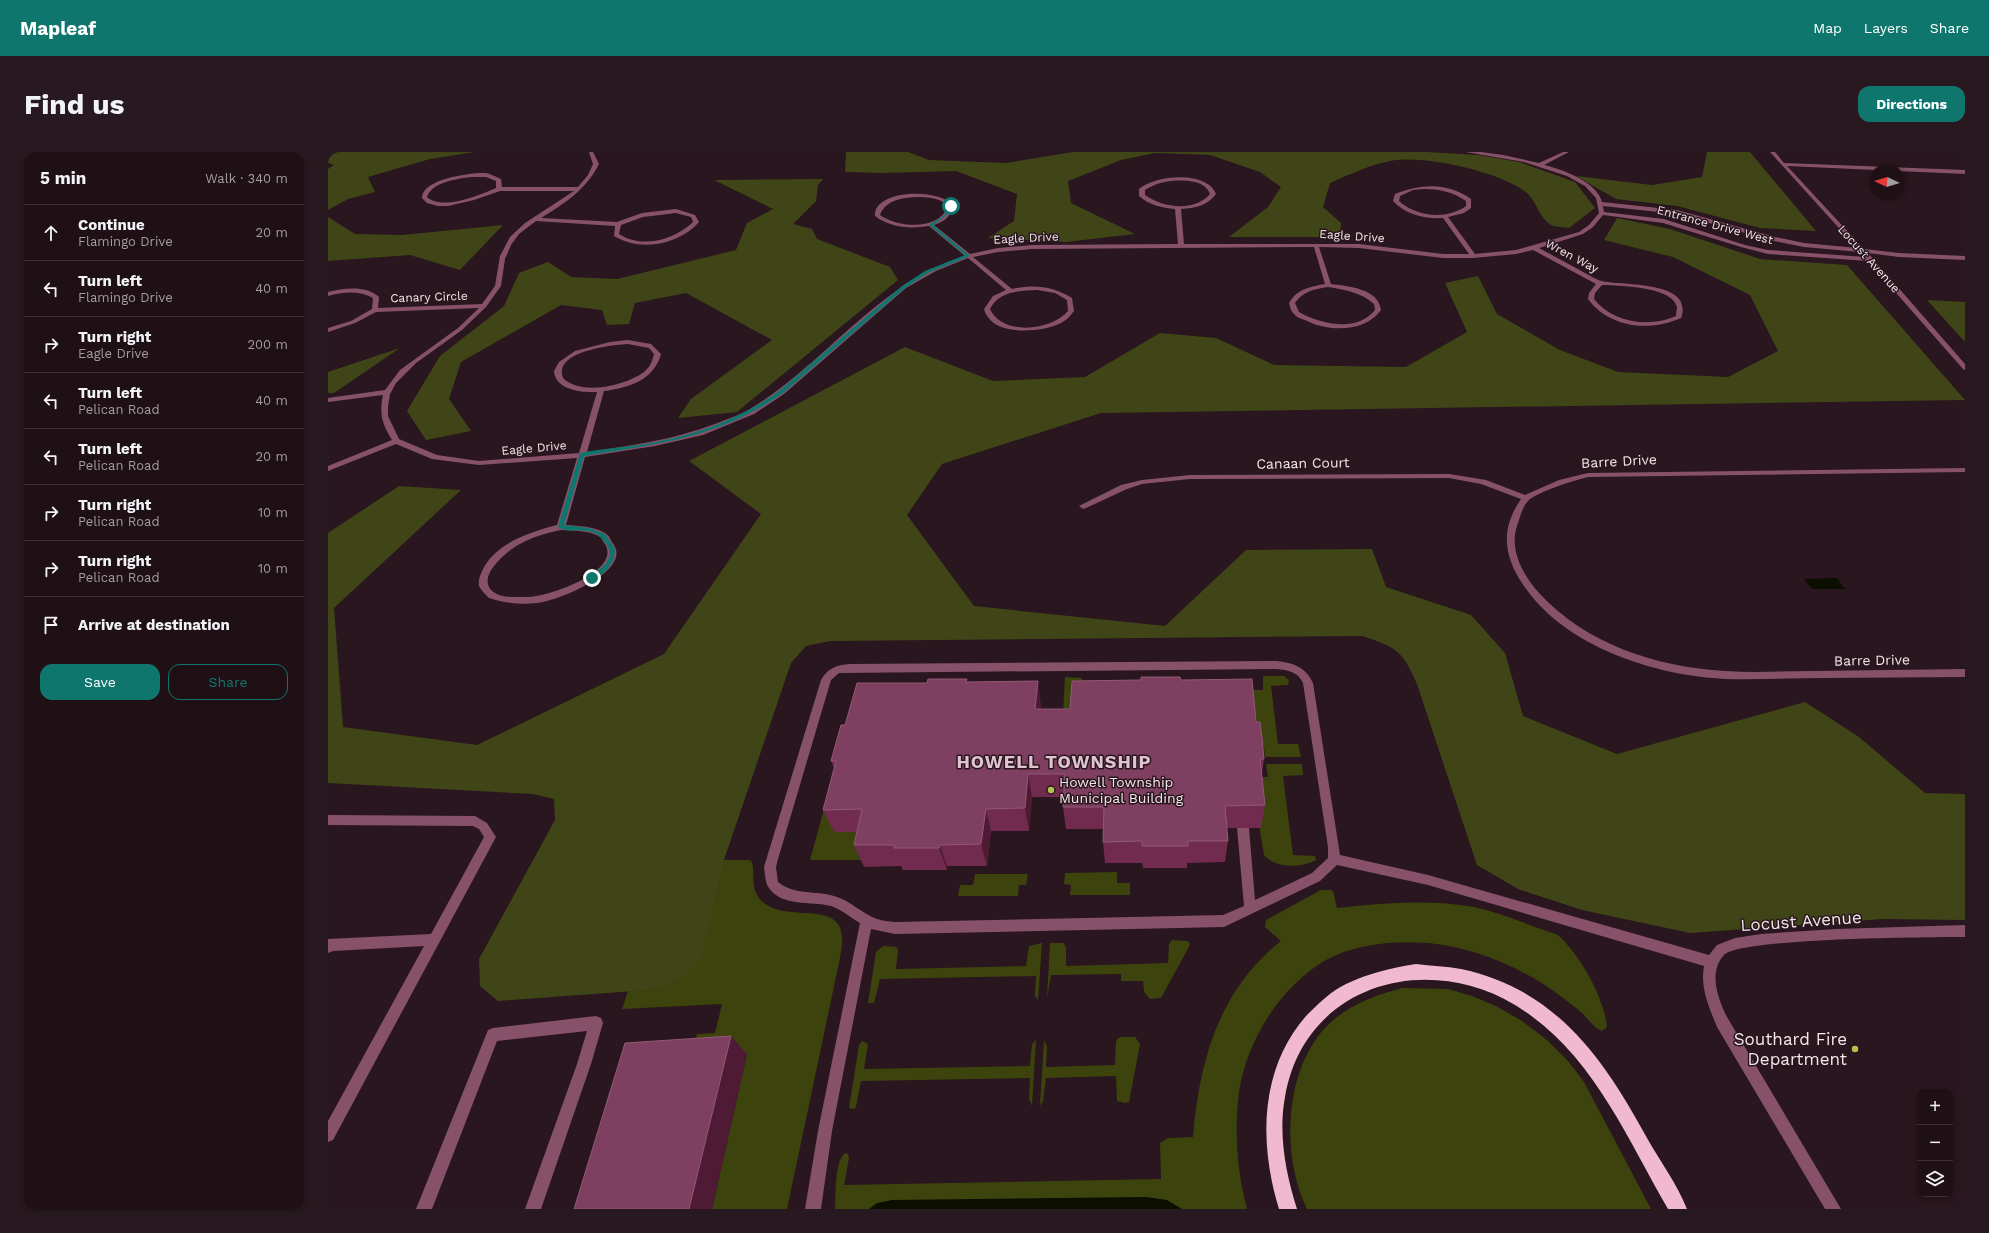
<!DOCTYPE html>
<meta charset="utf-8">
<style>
:root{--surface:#1f1016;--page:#27191f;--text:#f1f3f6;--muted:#a19da1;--line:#3c3035;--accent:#0f766e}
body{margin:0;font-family:"Work Sans",sans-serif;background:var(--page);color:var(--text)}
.controls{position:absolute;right:12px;bottom:12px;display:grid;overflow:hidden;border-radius:8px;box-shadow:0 2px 6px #0003}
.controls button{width:36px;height:36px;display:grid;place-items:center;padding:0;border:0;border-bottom:1px solid var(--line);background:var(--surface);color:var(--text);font:20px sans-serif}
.compass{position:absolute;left:1541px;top:12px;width:36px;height:36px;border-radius:50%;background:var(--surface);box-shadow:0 2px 6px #0003;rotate:274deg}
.stop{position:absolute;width:12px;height:12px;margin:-9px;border:3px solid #0f766e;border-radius:50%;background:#fff}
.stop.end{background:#0f766e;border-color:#fff;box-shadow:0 1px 4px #0008}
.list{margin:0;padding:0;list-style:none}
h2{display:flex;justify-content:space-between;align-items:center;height:52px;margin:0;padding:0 16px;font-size:17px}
h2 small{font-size:13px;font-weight:400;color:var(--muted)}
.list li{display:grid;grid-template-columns:26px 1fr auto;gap:12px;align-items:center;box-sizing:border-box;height:56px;padding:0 16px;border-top:1px solid var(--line)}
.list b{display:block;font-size:15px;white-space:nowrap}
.list p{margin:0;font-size:13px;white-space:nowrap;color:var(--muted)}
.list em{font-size:13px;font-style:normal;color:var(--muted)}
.actions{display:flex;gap:8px;padding:12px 16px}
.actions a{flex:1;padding:9px 0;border:1px solid var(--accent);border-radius:12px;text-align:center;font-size:14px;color:var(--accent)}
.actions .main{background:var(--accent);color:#fff}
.icon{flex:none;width:22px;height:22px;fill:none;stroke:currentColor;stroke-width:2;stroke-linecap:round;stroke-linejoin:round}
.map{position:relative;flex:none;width:1637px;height:1057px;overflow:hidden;border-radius:12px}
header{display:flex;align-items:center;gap:24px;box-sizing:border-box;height:56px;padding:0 20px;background:var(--accent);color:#fff}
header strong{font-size:19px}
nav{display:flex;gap:22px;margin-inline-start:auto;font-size:14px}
.intro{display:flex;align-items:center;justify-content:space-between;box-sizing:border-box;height:96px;padding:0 24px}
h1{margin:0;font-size:28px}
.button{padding:10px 18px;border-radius:12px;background:var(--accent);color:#fff;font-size:14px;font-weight:700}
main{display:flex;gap:24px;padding:0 24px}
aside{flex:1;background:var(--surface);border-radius:12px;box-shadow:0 2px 6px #0003}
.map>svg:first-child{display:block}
</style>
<header>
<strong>Mapleaf</strong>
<nav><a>Map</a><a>Layers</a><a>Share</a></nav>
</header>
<div class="intro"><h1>Find us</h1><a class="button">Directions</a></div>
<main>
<aside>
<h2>5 min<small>Walk · 340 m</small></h2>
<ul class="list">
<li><svg class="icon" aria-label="ahead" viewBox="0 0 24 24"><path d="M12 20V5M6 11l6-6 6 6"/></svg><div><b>Continue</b><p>Flamingo Drive</p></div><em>20 m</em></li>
<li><svg class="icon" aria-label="left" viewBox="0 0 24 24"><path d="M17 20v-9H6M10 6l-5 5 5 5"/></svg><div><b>Turn left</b><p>Flamingo Drive</p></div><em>40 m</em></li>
<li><svg class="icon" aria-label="right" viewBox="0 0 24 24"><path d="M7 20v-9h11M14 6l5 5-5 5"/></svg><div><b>Turn right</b><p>Eagle Drive</p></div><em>200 m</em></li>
<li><svg class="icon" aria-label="left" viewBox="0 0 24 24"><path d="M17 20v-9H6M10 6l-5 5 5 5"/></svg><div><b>Turn left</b><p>Pelican Road</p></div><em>40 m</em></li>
<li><svg class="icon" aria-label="left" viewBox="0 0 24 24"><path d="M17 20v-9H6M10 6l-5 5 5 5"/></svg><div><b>Turn left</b><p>Pelican Road</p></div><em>20 m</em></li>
<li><svg class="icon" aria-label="right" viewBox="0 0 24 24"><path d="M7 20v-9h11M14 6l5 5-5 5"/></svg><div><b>Turn right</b><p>Pelican Road</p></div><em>10 m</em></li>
<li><svg class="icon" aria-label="right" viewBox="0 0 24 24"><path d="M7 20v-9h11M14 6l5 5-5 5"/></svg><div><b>Turn right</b><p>Pelican Road</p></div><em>10 m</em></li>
<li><svg class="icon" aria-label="arrive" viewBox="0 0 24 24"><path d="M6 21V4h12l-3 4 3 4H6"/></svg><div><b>Arrive at destination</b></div></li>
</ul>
<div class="actions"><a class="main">Save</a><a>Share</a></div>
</aside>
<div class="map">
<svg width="1637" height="1057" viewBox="0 0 1637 1057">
<rect width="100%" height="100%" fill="#29161e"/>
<!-- green -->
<g fill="#3d430d">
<polygon points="937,524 956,524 961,528 960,533 943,534 950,592 970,592 973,605 937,605 936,595 734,580 737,525 754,526 755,539 935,538 935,525"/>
<path d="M938,612H974L975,623L955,624L965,703L987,704L988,708C972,716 948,717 936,703L932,679V625H940Z"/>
<polygon points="506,621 506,680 544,679 537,708 482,708"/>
<path d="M396,708H421L424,710C427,720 423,733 429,743C449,776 512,744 514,785C515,791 513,799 512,806L459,1057H384L419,902L363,905L369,882L387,881L394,852L294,857L300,839L320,838L394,715Z"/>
<polygon points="789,720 789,731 802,731 802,743 742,743 743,733 736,732 737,721"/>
<polygon points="647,722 700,722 698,733 691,733 690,744 630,744 632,733 645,733"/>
<path d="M993,738H1002L1005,739L1009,756C1053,751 1102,747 1146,755C1174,761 1202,774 1230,783C1252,803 1276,845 1279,875L1274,879C1266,876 1262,869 1256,863C1250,857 1242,851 1235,846C1205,823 1174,808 1138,798C1096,786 1035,787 996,809C951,837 919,888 911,940C906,978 909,1019 919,1057H507C508,1043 506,1010 517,1001L520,1002L521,1006L516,1033L833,1027L832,991L840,986L865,985C871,909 891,838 953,789L937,775L938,768Z"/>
<polygon points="844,788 860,789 862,793 833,846 822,847 816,840 815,829 793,829 793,822 723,823 719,847 722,791 736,791 738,796 738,814 840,811 841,792"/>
<polygon points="714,791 710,848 707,844 708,824 552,827 546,851 540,851 548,800 555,794 569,795 570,799 568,817 698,814 701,794"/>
<path d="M1074,836L1120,837L1144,844L1168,854L1194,869L1219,888L1240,909L1256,930L1323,1057H979C952,1002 956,913 1003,870C1023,852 1048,843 1074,836Z"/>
<polygon points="794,885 807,885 812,892 801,950 797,951 789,949 788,924 718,926 715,949 712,954 716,888 719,895 718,915 787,913 788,890 790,886"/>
<polygon points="708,888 704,954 701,947 702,926 533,929 528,955 526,957 521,956 531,893 534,889 540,892 536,917 702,914 704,892"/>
</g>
<!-- forest -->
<g fill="#3f4517">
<polygon points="0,0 147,0 102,7 40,25 47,40 20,47 0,58 0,17 6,13 0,11"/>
<path d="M518,0H580L601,8L678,11L745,0H1098L1151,3L1191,10L1247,30L1267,56L1241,76C1236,75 1227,75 1223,73C1211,66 1209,50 1199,41C1174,20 1095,2 1062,9C1042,13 1022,22 1002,31L995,55L1013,71L1012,85H901L940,55L953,35L932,20L882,3L827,1L793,8L740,29L743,51L807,82L738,90L660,86L686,69L689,42L628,19L555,21L517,20Z"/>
<polygon points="1379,0 1422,0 1488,79 1432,76 1349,54 1288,47 1248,24 1324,33 1374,25"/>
<polygon points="495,27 490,33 488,49 465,72 484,77 489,87 562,115 570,128 409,260 350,266 363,247 444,188 358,141 307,151 301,172 279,173 274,158 233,153 133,210 121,247 143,279 98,288 79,259 112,204 176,154 191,121 220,110 243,125 289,127 408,98 419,71 445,57 386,28"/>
<polygon points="0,65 27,82 74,83 175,73 132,118 82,103 0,109"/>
<path d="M1289,66L1342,77L1432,107L1519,113L1637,248L773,261L614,312L579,363L646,454L837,474L918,398L1044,397L1058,435L1143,463L1177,501L1195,564L1289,602L1477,550L1531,585L1597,641L1637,642V768L1555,767L1362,781L1254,758L1190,737L1149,713L1089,532C1074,498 1069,496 1035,484L502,489L478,494L463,511L396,708L374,803C360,825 344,832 320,838L170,849L152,834L151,807L227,668L226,647L205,642L0,631V381L71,334L133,338L6,456L15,575L149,593L336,502L433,362L361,309L577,195L665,229L757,225L832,181L888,186L946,213L1078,215L1139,180L1117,131L1150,124L1169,162L1232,198L1290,220L1400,225L1450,199L1422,143L1345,105L1276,88Z"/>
<polygon points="1599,148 1637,150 1637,190"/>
<polygon points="72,196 6,241 0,241 0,220"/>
</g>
<!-- water -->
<g fill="#0c0e00">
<polygon points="1509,426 1517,437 1484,437 1476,427"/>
<polygon points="818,1045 839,1048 854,1057 541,1057 549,1051 564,1048"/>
</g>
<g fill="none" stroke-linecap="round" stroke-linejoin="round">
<!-- minor -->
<g fill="#875269" fill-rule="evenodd">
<path d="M261,0H265L271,12C258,38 237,51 213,66L289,70L314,61L348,57L367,63L371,70C351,93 312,100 286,84L287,74L208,69L191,82L183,93L177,107L173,134L158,155L134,178L88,211L68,231L62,242L60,255V264L71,287L109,303L151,309L251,301L269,240C255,241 227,238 226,219L231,210L247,199L282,190L300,188L323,192L333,202C326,228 301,236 276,239L259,300C308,293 350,287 397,268C405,265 414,262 422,257C497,212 551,130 637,104L601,74C582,77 563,76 547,64C545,38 610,35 626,54C622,65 617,69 606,73L642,102L670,96L704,93L850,92L847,57C834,56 821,53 811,44V37C827,23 879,18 888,42C879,54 867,56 853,57L856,92H1031L1115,102H1141L1115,66C1097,67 1078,63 1065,49L1067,42C1093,32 1119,30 1143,47V56L1136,61L1120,65L1147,102L1188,98L1251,80L1261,73L1271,61L1268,46L1257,34L1239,24L1196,10L1138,0H1153L1175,3L1211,11L1235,0H1241L1216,13C1234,17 1269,30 1274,50L1349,58L1447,85L1476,91L1529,96L1442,0H1447L1456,11L1637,18V22L1459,14L1536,97L1571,101L1637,104V108L1571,105L1540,101L1637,212V218L1635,217L1540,109L1440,102L1413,95L1335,71L1275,63L1265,75L1255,82L1211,96C1226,104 1242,113 1257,121C1262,123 1268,128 1274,129C1293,134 1367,128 1353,166C1322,180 1281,176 1260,147L1261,141L1268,132L1205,98L1188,102L1145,106H1115L1031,96L991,95L1003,132C1020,134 1051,137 1053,158C1037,181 999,180 977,168C973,167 968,165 966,162C963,160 962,154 961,151C969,137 981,135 997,132L986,95L704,97L670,100L645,105L684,137C706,132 725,134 744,146L746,159C742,164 739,168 733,171C716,180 672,184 660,165C658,163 657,160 656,157L665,144L678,138L640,106L608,119L578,136L456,242L426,262L375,283L327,294L257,305L238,373C251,374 265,374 277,381C281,383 283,389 286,393C303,420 229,449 209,451C193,453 176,451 161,446C158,443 153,438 151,434C150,428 152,424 154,419C167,391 202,380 229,373L249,306L151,313L104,307L68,292L0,319V314L64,288C54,272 51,261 55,243L0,250V246L57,238L72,218L130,176L151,156L48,160L27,171L0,180V176L23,169L44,157L45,146C31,138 15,140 0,144V140C16,136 38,133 51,145L50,156L154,152L167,134L172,104L182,85L197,71L246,39H172L146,48L120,54H110L99,51L94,46C93,27 144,20 158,21C163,22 168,25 173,27L174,35H250L260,23L265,12ZM143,25H158L168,29V36C152,43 114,59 99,45C104,30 129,27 143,25ZM843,29C856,28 877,28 882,42C867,60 835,56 817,43V38C825,33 833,30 843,29ZM1096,37C1112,37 1125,40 1138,49V54C1118,68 1089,65 1071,49L1072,44L1085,38ZM587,45C599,45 611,45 620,54C611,79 570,76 552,63C558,48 573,46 587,45ZM1275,54L1349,62L1446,89L1476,95L1532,100L1537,105L1440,98L1417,93L1336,67L1276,60ZM348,61L363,65L365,70C346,88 314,97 291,82L293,73L315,65ZM1274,133C1291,134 1344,134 1349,155C1349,157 1348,161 1348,164C1321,176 1285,171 1266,147L1267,141ZM1000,135C1017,138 1033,140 1046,152L1047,158C1029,181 992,172 971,160L967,151C975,139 987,137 1000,135ZM709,138L727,141L739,148L740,159C723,179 674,184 662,157C671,139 691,139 709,138ZM300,192L321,196L326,202C324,210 322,215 316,220C297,234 253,244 235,226C225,199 284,193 300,192ZM233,378C244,379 262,378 272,385C274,386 275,390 277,392C294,420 219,445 200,445C191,445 174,446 167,441C145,427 178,400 190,393C204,385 218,381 233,378Z"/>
<path d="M1637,316V320L1260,325C1248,328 1208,340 1200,349C1194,355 1192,366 1189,374C1181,398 1195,423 1211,441C1258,492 1328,515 1397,519C1426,521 1456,519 1486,519C1536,518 1587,518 1637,517V525C1590,525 1542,526 1495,526C1463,526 1430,528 1398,527C1327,524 1234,494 1194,431C1175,402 1173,376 1193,347L1153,332L1121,326L862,327L814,332L799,337L758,356L755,357L751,354L793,333L814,328L862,323L1121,322L1158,328L1197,343L1231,328L1260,321Z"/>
<path d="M949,509C965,511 978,515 985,531L1012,703L1100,723L1381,803L1389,793L1407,786L1433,782L1508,777L1637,773V785C1603,785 1412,786 1396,803C1380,820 1390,847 1399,865L1513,1057H1497L1389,875C1381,855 1372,836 1376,814L1100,733L1009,713L992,729L896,775L567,782L543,777L504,979L493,1057H477L490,979L532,771C523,766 513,757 503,754C483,749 454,755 441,736C437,731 437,721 436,715L493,528C500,516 508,513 522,512ZM949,517C960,518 970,520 975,531L1000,695V706L984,721L927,748L921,676L919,673L915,671L911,673L909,676L916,754L895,763L567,770C561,769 555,769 549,767C534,762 522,748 506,744C487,738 468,744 450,730L448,715L450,707L503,528L511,521Z"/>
<polygon points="0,663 147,664 159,671 168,685 5,988 0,990 0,969 96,794 5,799 0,801 0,787 103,782 156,685 151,677 145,674 0,673"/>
<polygon points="268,864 273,866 275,871 263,912 213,1057 197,1057 249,912 259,879 169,889 104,1057 88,1057 160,878 165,876"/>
</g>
<!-- highway -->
<path fill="#f0b9cf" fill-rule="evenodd" d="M1088,812C1103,814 1118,814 1133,817C1228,837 1276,907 1319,986C1332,1009 1349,1032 1359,1057H1340C1297,983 1264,900 1187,853C1097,799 976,833 957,945C950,982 958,1022 969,1057H951C931,992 931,918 978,864C990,852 1003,839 1018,832C1041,821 1063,816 1088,812Z"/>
</g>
<!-- wall -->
<polygon fill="#712b4f" points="853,528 928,570 936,607 934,622 937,653 933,676 899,676 900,689 897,710 859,711 859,716 815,716 814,711 777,711 775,690 776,677 738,677 735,655 736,645 704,645 701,679 663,679 659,714 619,714 619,718 575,718 573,714 536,715 526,693 529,680 506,680 495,658 506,616 503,609 517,573 599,531 640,530 713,553 713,557 742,557"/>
<!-- shaded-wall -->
<g fill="#4e1a34">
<polygon points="710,529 713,553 710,581 707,557"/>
<polygon points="700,622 704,645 701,679 697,656"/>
<polygon points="658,657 663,679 659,714 653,692"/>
<polygon points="612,693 619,714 619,718 611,696"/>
<polygon points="403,884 419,902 384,1057 361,1057"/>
</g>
<!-- building -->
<g fill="#7f3f60" stroke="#915975">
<polygon points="813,525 852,525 853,528 924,527 928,570 932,570 934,585 936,607 932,607 937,653 897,654 900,689 860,689 860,694 814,694 814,689 775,690 776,655 735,655 737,622 700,622 697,656 658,657 653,692 612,693 611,696 566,696 567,693 526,693 534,657 495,658 508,609 503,609 506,598 513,573 517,573 529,531 599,531 600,527 639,527 638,530 710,529 707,557 742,557 744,529 813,528"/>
<polygon points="403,884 361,1057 246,1057 297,891"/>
</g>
<!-- route -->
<path fill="#0f766e" d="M622,53L625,54L624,59L605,73L642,104L600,121L577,136L455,241C391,286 331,292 256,304L236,373L261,376L277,382L287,397L286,407L279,418L267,427H262V424C271,418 287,408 280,395C265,368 245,385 230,375L252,301C277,296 303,295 328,290C373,281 413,266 451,239L574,134L597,119L637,103L601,73C609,67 620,64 622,53Z"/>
<!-- markers -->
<g fill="#b4c24a" stroke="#29161e" stroke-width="1.5">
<circle cx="723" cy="638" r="4"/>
<circle cx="1527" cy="897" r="4"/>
</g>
<g text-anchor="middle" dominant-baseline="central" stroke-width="3" stroke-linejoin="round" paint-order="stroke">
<!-- far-street labels -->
<g font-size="12" fill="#f4e6eb" stroke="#29161e">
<text transform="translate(1387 73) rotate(15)">Entrance Drive West</text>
<text transform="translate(1024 84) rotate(4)">Eagle Drive</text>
<text transform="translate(698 86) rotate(-3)">Eagle Drive</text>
<text transform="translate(1244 104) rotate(28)">Wren Way</text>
<text transform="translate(1541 107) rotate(48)">Locust Avenue</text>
<text transform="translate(101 145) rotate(-2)">Canary Circle</text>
<text transform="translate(206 296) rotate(-5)">Eagle Drive</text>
</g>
<!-- street labels -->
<g font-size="14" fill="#f4e6eb" stroke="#29161e">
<text transform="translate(1291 309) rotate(-3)">Barre Drive</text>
<text transform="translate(975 311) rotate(-1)">Canaan Court</text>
<text transform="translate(1544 508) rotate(-1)">Barre Drive</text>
</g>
<!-- poi labels -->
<g font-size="14" fill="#f4e6eb" stroke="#29161e" text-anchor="start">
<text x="731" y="630">Howell Township<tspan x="731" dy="16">Municipal Building</tspan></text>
</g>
<!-- near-street labels -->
<g font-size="17" fill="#f4e6eb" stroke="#29161e">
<text transform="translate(1473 769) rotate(-4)">Locust Avenue</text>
</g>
<!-- near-poi labels -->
<g font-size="17" fill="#f4e6eb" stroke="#29161e" text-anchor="end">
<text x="1519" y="887">Southard Fire<tspan x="1519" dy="20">Department</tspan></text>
</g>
<!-- district labels -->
<g font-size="18" font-weight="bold" letter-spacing="1" fill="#dec4ce" stroke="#29161e">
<text x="726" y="609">HOWELL TOWNSHIP</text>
</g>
</g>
</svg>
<div class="controls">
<button>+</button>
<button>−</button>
<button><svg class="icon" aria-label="layers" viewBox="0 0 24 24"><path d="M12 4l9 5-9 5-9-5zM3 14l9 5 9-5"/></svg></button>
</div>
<svg class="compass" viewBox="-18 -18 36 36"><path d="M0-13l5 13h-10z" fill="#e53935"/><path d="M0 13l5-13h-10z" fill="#a19da1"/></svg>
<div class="stop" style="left:623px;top:54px"></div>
<div class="stop end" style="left:264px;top:426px"></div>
</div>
</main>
